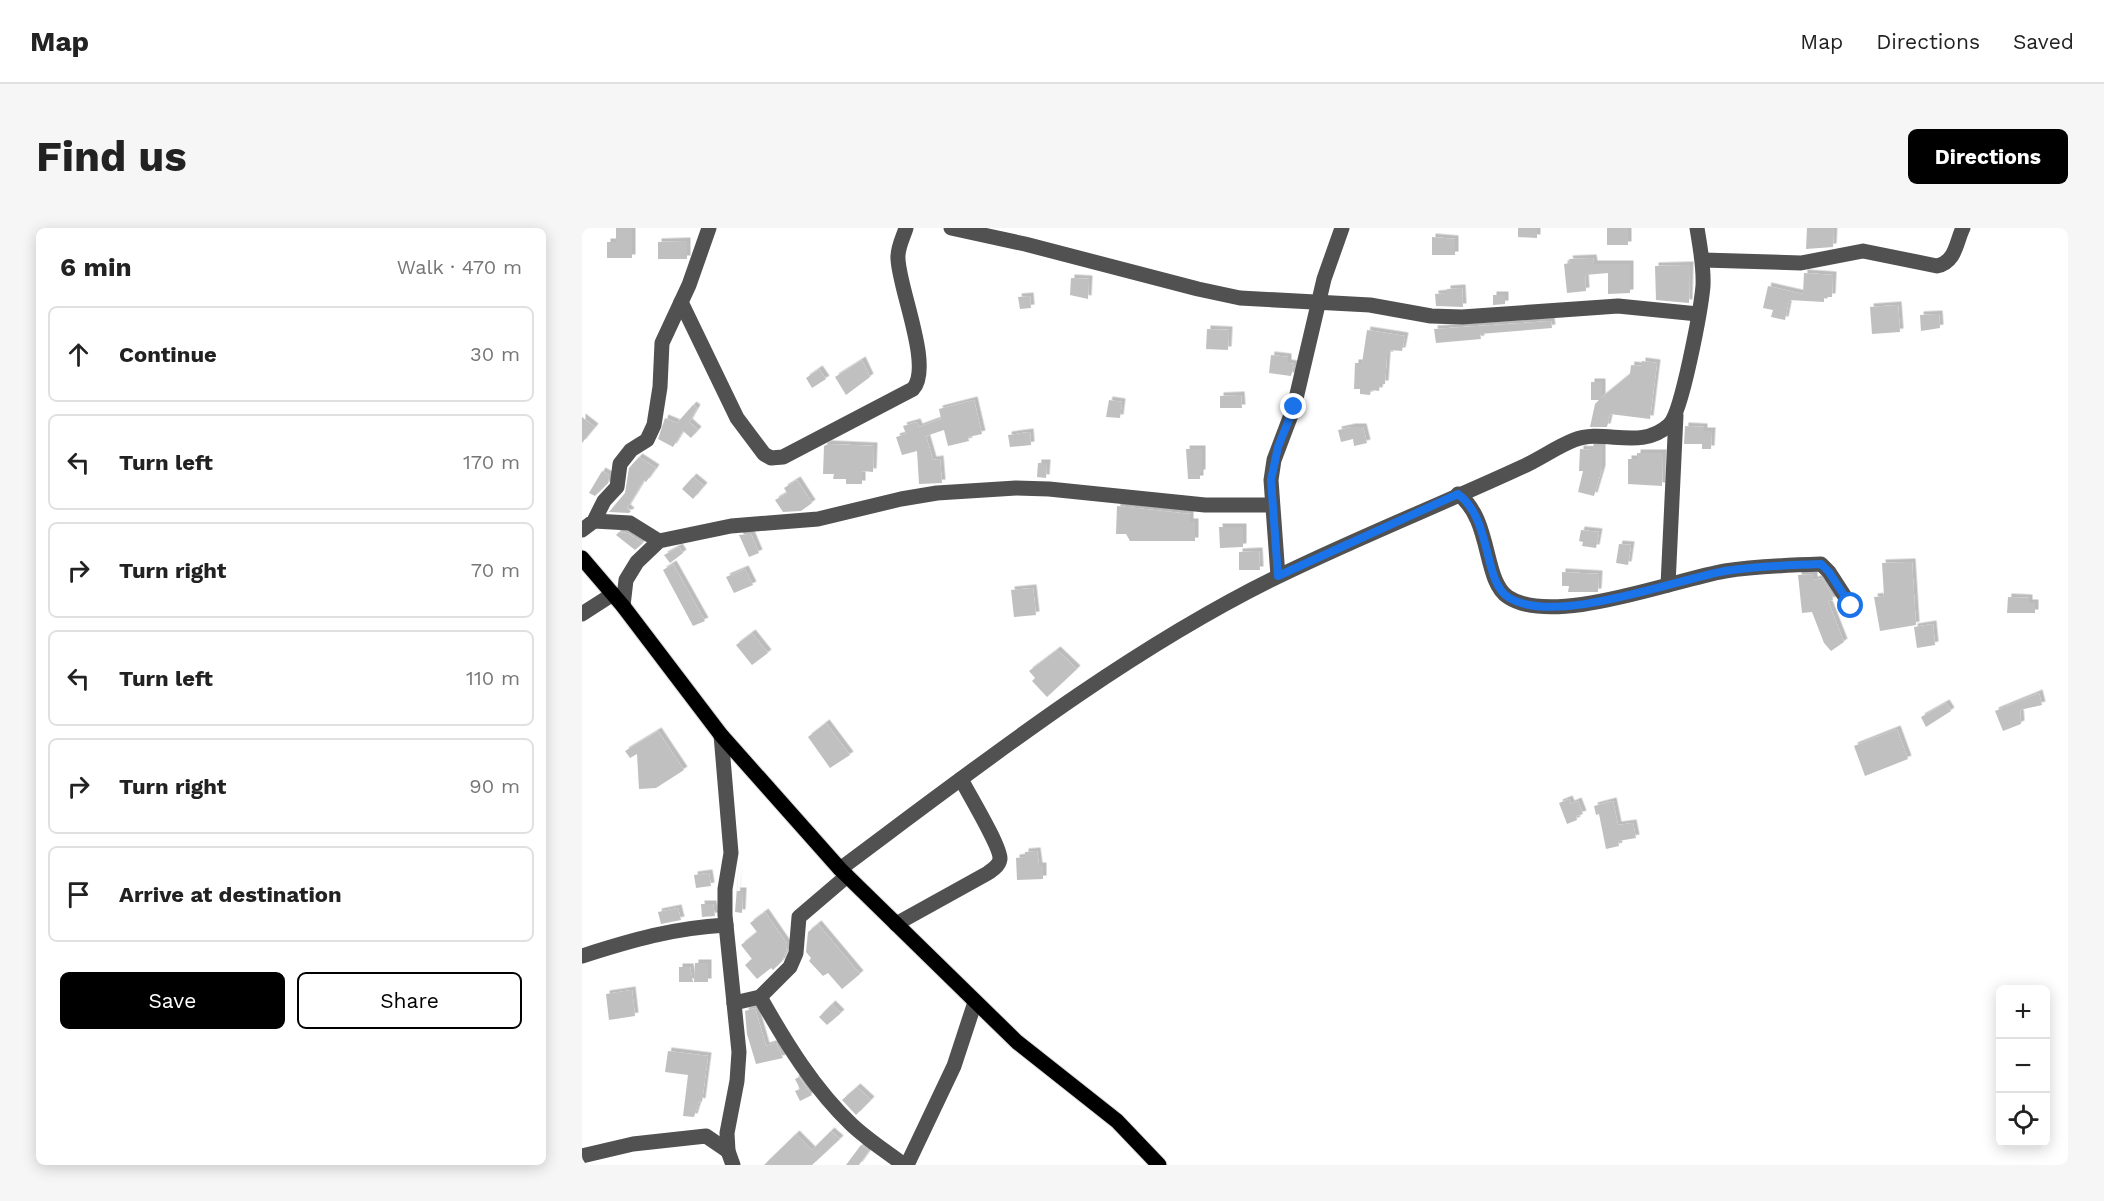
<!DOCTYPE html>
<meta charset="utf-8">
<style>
:root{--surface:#fff;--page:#f6f6f6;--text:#222;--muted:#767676;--line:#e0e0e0;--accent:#000}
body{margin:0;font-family:"Work Sans",sans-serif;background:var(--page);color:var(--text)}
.controls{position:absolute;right:18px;bottom:18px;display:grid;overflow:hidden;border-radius:9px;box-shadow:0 3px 15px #0003}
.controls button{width:54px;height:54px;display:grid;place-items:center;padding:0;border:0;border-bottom:2px solid var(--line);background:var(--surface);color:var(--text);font:30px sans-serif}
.stop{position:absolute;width:18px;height:18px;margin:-14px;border:4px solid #1a73e8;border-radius:50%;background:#fff}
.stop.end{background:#1a73e8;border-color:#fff;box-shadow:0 2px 6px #0008}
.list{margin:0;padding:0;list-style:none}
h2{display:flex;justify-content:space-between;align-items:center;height:78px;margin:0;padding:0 24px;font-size:26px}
h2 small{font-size:20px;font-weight:400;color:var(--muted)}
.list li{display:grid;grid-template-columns:39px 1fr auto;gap:18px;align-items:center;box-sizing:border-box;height:96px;margin:0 12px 12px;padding:0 12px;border:2px solid var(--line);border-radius:9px}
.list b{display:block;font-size:22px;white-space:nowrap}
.list em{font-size:20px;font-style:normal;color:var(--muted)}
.actions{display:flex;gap:12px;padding:18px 24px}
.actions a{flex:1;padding:14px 0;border:2px solid var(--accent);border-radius:9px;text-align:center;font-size:21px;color:var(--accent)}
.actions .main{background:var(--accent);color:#fff}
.icon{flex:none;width:33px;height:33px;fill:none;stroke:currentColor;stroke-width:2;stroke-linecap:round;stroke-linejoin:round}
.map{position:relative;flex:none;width:1486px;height:937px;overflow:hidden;border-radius:9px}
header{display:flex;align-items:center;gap:36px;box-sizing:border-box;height:84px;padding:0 30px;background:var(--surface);border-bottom:2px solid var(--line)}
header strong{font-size:28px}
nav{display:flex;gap:33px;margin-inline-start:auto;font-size:21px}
.intro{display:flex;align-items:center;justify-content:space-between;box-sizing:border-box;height:144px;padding:0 36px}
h1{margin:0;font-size:42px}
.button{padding:15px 27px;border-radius:9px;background:var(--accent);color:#fff;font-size:21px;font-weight:700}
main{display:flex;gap:36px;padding:0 36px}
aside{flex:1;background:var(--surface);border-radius:9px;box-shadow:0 3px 15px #0003}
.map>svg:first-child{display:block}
</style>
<header>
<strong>Map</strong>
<nav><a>Map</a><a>Directions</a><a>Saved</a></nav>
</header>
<div class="intro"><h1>Find us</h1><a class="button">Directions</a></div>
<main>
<aside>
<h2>6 min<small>Walk · 470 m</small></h2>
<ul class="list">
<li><svg class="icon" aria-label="ahead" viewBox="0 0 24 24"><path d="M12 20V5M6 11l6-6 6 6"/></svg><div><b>Continue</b></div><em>30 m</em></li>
<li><svg class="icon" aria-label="left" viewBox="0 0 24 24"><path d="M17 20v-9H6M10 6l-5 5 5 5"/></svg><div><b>Turn left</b></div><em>170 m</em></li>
<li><svg class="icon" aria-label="right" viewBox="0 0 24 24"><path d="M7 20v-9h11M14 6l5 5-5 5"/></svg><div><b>Turn right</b></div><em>70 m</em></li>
<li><svg class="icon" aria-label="left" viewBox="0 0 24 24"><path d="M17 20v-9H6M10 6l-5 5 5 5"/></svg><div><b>Turn left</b></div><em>110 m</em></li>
<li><svg class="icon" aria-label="right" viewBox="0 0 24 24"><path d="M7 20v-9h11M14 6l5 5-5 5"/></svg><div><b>Turn right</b></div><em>90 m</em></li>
<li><svg class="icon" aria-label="arrive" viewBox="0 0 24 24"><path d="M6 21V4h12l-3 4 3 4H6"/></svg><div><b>Arrive at destination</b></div></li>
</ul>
<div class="actions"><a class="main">Save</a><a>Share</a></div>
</aside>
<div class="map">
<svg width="1486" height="937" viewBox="0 0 1486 937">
<defs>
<filter id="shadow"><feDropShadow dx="3.5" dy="-3.5" stdDeviation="0" flood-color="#0004"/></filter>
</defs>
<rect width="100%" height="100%" fill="#fff"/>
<!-- building -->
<g fill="#c0c0c0" filter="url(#shadow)">
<polygon points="34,0 50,0 50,30 25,30 25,14 34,14"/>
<polygon points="936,0 955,0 955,10 936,9"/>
<rect x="1025" y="0" width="21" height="17"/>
<polygon points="1225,0 1252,0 1251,19 1224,21"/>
<polygon points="850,9 873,11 873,27 850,27"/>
<polygon points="105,13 105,31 76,31 76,14"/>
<polygon points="1011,30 1012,36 1048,36 1048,65 1026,66 1026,45 1003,47 1004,63 985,65 982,36 988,35 987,31"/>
<polygon points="1108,37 1107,75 1074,72 1073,38"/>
<polygon points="1222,45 1251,47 1250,69 1242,69 1242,74 1207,72 1203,92 1189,89 1191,82 1181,80 1186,58 1221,66"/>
<polygon points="489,50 507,51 506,71 488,67"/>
<polygon points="880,60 881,79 854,78 853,66 865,65 865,61"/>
<polygon points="911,67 923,67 923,76 911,77"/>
<polygon points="448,68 449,80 438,81 436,69"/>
<polygon points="1316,77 1318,104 1290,106 1288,79"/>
<polygon points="1357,86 1358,100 1339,103 1338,87"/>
<polygon points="969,93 970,100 898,106 899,111 854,115 852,101"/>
<polygon points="625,101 647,102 646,122 624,121"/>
<polygon points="785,102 823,108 820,123 808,122 808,127 805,127 803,156 798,156 797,163 789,162 788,167 778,166 778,161 772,161 773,135 780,135"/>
<polygon points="689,127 706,129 706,135 712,136 709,148 687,145"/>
<polygon points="280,132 288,149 264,167 253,149"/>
<polygon points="1060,133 1075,135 1068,191 1028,186 1025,199 1008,199 1013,176 1017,172 1009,172 1009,154 1020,154 1020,169 1048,146 1049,137 1060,138"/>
<polygon points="237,141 244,151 230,160 224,150"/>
<polygon points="659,167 660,180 638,180 638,168"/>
<polygon points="392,172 400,206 386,209 387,213 366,218 362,202 344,208 351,232 358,231 360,255 337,256 335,223 320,227 314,209 324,206 321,198 335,194 337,199 359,191 357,181"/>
<polygon points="527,172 540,174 538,190 524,189"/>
<polygon points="111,177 115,180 107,194 116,202 109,210 101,203 91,219 76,211 83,190 95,195"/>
<polygon points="0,189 13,199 0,215"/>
<polygon points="1103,198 1122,199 1122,203 1130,203 1129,221 1120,221 1120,216 1102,216"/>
<polygon points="770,199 781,199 785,215 772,218 771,211 759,214 756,202"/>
<polygon points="448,204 449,217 428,219 426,207"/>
<polygon points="246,216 292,218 291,244 280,243 280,256 264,256 264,251 251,251 252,246 241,246 242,218"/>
<polygon points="1008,218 1020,218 1020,241 1012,268 996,264 1001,243 997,243 998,221 1008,222"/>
<polygon points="604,221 620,221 620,245 618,245 618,251 606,251"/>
<polygon points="1055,225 1081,225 1080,258 1046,256 1046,231 1055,231"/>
<polygon points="57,229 74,240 64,254 62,252 45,280 49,283 47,285 27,284 43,265 47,240"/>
<polygon points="456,235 465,235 464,250 455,249"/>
<polygon points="20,243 27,247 26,255 13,268 7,265"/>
<polygon points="111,249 122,258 111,271 100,261"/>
<polygon points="215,252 230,275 219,283 201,284 193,272 205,265 202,260"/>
<polygon points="535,278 608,286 608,294 613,294 613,313 548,313 544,306 534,306"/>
<polygon points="637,299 661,299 661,319 638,320"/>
<polygon points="999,302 1017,304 1014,320 1000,318 1001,314 997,313"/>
<polygon points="37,304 45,305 61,315 53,322 34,307"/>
<polygon points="169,306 177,325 167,329 157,307"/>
<polygon points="1037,316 1049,317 1046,337 1034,335"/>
<polygon points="97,319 101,325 88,335 82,327"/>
<polygon points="677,323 678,342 657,342 657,324"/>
<polygon points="1330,334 1334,397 1298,403 1292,369 1302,368 1300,335"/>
<polygon points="91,336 123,393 111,398 81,342"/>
<polygon points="163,341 171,357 152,365 144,349"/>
<polygon points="980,344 1017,346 1016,364 986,364 987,358 980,358"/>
<polygon points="1232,346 1232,352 1240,350 1250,367 1251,372 1246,373 1262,414 1249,423 1242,415 1230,384 1220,385 1216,347"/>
<polygon points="451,360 454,387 432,389 429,362"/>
<polygon points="1426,369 1447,370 1447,375 1453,375 1453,385 1425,385"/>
<polygon points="1351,396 1353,417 1335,420 1332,399"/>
<polygon points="170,405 186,425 170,437 154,417"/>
<polygon points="475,422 495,441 465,469 450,453 453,450 447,443"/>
<polygon points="1457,465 1460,477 1438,482 1439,496 1421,503 1413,483"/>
<polygon points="1364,475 1369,483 1344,499 1339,489"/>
<polygon points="244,495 268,527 248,540 226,509"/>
<polygon points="1315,501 1326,531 1283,548 1272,518"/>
<polygon points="76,503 102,542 74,560 57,561 55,526 48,530 43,523"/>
<polygon points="987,571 989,576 996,573 1001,586 994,588 995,592 985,596 977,575"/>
<polygon points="1031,573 1036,597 1051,595 1054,610 1036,613 1037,618 1024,621 1017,586 1014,587 1012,578"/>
<polygon points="455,623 457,638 461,638 461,651 435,652 434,630 443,629 443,624"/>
<polygon points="157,635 155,663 161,663 160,685 153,684"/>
<polygon points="127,645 129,658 114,660 112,647"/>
<polygon points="119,676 131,676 133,688 120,689"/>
<polygon points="96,680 99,692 79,696 76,684"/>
<polygon points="183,684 205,716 204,723 200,733 191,742 189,740 175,751 163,737 170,731 159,717 175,704 168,695"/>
<polygon points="236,696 278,746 260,761 246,745 241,748 227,733 229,730 224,724 226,704"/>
<polygon points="113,735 126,735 126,754 112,754"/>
<polygon points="97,739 108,739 111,754 97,754"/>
<polygon points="50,762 53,788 27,792 24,766"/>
<polygon points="250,776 259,785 245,797 237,789"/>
<polygon points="173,780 184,818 194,815 201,830 174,836 165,806 163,783"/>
<polygon points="86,823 126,828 120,874 117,873 112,889 101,888 106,847 83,844"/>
<polygon points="217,849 230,867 218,873 213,863 218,861 213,851"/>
<polygon points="275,859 289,872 274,887 260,872"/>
<polygon points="249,903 258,911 230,937 182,937 214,906 230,922"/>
<polygon points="279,917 287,923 277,937 264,937"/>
</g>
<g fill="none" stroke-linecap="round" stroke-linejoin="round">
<!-- major casing -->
<g stroke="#dbdbdb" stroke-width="17">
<polyline id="major" points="0,330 41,378 139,507 258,641 435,814 535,893 577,937"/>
</g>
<!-- minor -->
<g stroke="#515151" stroke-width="15">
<polyline points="369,0 443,16 616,61 658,70 788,77 849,88 880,89 1036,78 1116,86"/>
<path d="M1121,32L1219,35L1281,23L1355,38C1374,34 1374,14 1381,0"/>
<path d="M99,74L155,190L182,226L189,230L201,229L331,161C351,139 317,61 316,31C315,20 321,10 324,0"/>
<path d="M876,266C910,291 901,353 926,369C971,399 1091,352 1143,343C1175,338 1207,337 1239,336L1247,344L1269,378"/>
<polyline points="12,293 48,295 77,313"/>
<polyline points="0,302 12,293 22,273 35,259 38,236 49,222 65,212 72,197 78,159 80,115 107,57 127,0"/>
<polyline points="696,348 689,252 692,232 712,179 742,51 760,0"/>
<polyline points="1086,357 1094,187"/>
<polyline points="41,378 44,352 55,334 77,313 149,298 236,291 319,271 355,265 434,260 467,261 623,277 690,277"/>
<polyline points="0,386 31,366"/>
<polyline points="139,507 149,625 143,661 143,687 157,824 155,853 145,905 146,923 151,937"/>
<path d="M258,641C395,539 543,423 697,348C777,309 860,276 940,239C958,231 974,219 992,212C1022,200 1059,223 1087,197C1100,185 1119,80 1121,58C1122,38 1118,19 1115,0"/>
<path d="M314,696L406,645C411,641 417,638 418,631C419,619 386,565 379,551"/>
<path d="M0,728C50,712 91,700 144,697"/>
<path d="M178,769C204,815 232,861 270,897C286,912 305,924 322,937"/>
<polyline points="152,775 178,769 208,739 214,725 217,689 265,648"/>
<polyline points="0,928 51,916 124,908 146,923"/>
<polyline points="325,937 372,838 393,774"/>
</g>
<!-- major -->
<use href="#major" stroke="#000" stroke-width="15"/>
</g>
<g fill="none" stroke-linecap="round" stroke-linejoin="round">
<!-- route -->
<path stroke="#1a73e8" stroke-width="8" d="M712,179L696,219L689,252L696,348L876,266C910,291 901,353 926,369C971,399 1092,352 1143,343C1175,338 1207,337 1239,336L1247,344L1269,378"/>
</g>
</svg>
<div class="controls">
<button>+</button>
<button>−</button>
<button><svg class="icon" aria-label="locate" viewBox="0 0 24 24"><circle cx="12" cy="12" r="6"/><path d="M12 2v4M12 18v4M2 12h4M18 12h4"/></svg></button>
</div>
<div class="stop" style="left:1269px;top:378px"></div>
<div class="stop end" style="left:712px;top:179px"></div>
</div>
</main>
